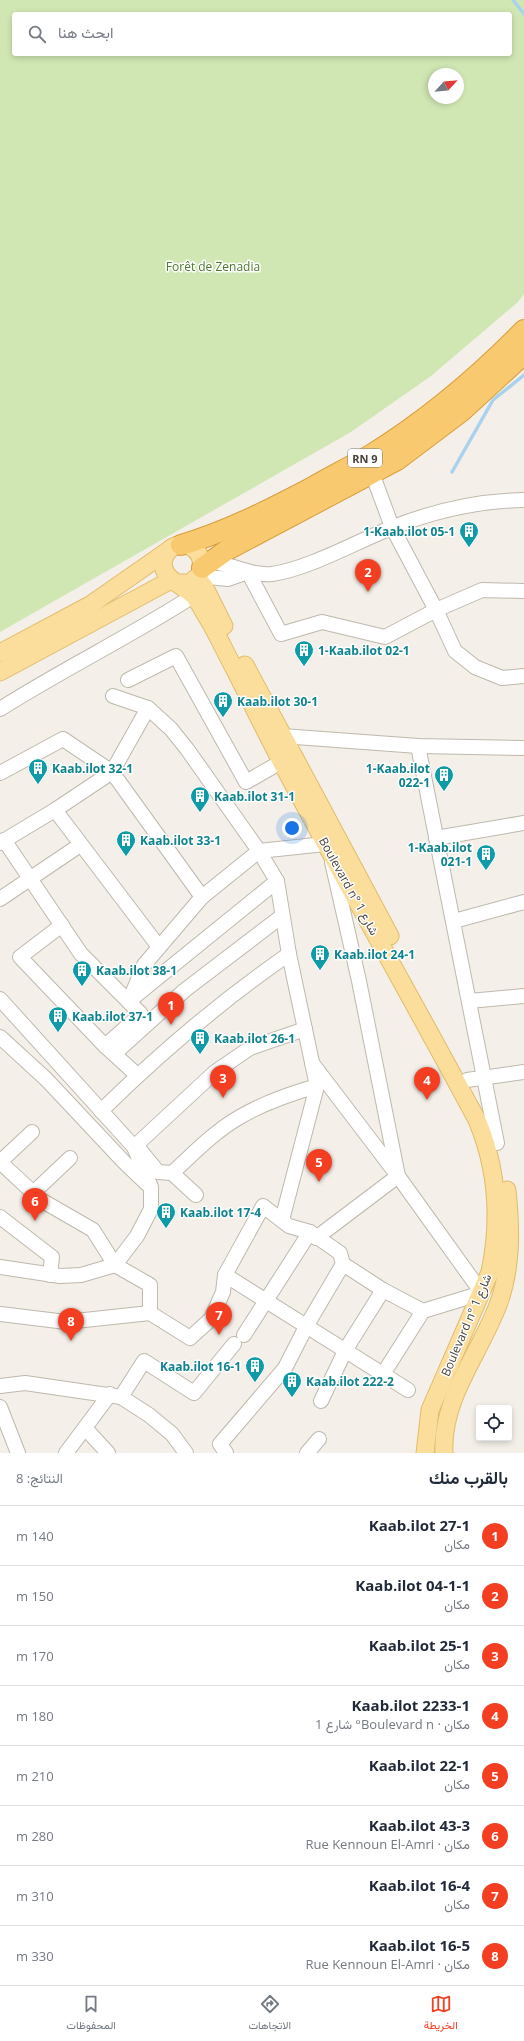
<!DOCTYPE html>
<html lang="ar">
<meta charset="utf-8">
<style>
:root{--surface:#fff;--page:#f6f6f7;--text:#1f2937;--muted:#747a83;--line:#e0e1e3;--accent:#f33e21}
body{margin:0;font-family:"Open Sans",Vazirmatn,sans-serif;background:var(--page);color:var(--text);direction:rtl}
.controls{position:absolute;right:12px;bottom:12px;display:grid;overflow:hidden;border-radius:4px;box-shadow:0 2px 6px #0003}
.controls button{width:36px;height:36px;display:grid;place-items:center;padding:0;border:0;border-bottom:1px solid var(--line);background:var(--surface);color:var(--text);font:20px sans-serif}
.compass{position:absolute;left:428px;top:68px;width:36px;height:36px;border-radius:50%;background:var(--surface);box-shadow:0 2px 6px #0003;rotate:64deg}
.you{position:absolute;left:292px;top:828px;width:14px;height:14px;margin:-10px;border:3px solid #fff;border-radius:50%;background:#1a73e8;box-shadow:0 0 0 6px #1a73e833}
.badge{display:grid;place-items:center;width:26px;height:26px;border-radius:50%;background:var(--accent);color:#fff;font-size:13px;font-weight:700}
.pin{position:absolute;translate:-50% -33px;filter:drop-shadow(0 1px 2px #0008)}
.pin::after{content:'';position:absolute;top:21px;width:14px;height:12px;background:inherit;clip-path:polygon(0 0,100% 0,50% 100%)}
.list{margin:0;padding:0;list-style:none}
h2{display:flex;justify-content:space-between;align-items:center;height:52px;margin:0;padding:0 16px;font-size:17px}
h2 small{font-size:13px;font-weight:400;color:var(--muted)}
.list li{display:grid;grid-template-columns:26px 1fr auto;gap:12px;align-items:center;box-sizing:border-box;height:60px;padding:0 16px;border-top:1px solid var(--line)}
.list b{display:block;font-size:15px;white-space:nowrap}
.list p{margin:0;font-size:13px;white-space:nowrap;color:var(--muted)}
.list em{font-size:13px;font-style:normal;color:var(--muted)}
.icon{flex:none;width:22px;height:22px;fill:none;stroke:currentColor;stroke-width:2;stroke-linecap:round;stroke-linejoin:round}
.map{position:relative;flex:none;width:524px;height:1453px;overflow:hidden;direction:ltr}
.search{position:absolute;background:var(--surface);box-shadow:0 2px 6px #0003;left:12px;right:12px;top:12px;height:44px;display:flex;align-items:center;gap:10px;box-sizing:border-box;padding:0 14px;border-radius:4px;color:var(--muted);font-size:15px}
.sheet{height:532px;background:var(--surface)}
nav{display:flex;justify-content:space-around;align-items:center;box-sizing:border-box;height:56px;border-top:1px solid var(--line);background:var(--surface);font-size:11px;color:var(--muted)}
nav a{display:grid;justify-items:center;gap:2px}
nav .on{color:var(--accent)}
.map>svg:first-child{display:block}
</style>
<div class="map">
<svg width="524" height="1453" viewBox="0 0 524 1453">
<rect width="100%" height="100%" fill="#f4f0e9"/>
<!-- green -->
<path fill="#d0e7b3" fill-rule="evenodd" d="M0,0H524V294L518,302L431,376L351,432L0,632ZM14,14H510V54H14ZM434,74H458V98H434Z"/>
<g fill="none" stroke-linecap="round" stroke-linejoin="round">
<!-- stream -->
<g stroke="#a8d2ee" stroke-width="3.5">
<polyline points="513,0 524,14"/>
<polyline points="452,472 493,400 524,375"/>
</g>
<!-- minor casing -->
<g stroke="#bfb8ac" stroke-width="16">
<g id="minor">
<polyline points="372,473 392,527 436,610 455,651 475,667 502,678 524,676"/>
<path d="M206,561C228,562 249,576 272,574C308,569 356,542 391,528C433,511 479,501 524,500"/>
<polyline points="248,572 281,634 322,622 385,637 436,610 482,590 524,591"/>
<polyline points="199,576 228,579 248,572"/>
<polyline points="128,680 176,656 246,782 281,762"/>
<polyline points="113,696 148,708 171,729 187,749 259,851 277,881 289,954 317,1086 282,1220"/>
<path d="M0,709C63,669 131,636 193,596"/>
<polyline points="282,736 418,746 524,748"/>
<polyline points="418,746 497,1143"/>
<polyline points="0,773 63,739 112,772 202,897"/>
<polyline points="55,810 159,947"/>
<polyline points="436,838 524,823"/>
<polyline points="4,840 81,954 141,1014 105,1046 114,1054 185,990 282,916"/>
<polyline points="0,843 55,810 112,772 148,708"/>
<polyline points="0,899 80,845"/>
<polyline points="454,921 524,902"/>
<polyline points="62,925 20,957 105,1046"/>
<polyline points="0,999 134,1147 151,1187 151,1209 137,1236 115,1265 81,1275 60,1276 0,1267"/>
<polyline points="129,1001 277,881"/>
<polyline points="469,1001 524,996"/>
<polyline points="129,1002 144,965 202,897 259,851 325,844"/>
<polyline points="0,1037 46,1079 124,1162 147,1184"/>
<polyline points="114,1054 137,1075"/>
<polyline points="467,1080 524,1072"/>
<path d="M101,1111C161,1052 221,1001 289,954"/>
<polyline points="134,1147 215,1072 250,1048 305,1029"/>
<polyline points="140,1150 158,1172 172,1173 196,1195"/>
<polyline points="0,1162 41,1200 93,1230 115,1265 150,1285 150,1313 190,1338 211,1319 223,1292 225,1275 263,1206 289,1226 310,1232 340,1253 343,1264 383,1290 423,1311 482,1293 398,1176 312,1063"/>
<polyline points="0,1162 32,1132"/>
<path d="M172,1173C193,1154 214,1132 238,1118C263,1103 289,1094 317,1086"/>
<polyline points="33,1193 70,1158"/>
<polyline points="0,1217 52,1257 50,1275"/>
<polyline points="316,1238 398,1176 359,981 332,862"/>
<polyline points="225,1275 408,1390"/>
<polyline points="0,1314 66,1322 150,1313"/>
<polyline points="244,1335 310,1232"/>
<polyline points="383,1374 423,1311"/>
<polyline points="0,1386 25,1383 121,1397 149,1415 172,1434 186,1453"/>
<polyline points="121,1397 144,1361 194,1393 234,1344"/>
<polyline points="321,1401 346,1349 383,1290"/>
<polyline points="0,1407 18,1453"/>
<polyline points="85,1428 108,1453"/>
<polyline points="66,1453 110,1394"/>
<polyline points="226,1453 220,1444 285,1368 307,1325 343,1264"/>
<polyline points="307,1453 319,1439"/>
</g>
</g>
<!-- major casing -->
<g stroke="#e0bb6b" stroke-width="19">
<g id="major">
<polyline points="196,578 204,586 224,626"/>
<path d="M176,583H189L199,576C211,546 175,534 165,556C156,577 183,585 194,596C199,602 203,611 207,617C217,633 225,652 234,668C253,706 271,743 291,780C352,894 416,1006 477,1120C498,1170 501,1219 490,1272L430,1410L425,1453"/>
<polyline points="0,653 90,605 169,550"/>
<polyline points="245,665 390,936"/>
<polyline points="0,672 171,580"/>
<path d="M444,1453C441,1399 480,1353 498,1305C512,1268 511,1228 507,1190"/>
</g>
</g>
<!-- highway casing -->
<g stroke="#d89e3e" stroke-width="22">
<g id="highway">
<path d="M181,545C226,532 269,510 311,488C330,477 350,467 369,456C426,421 478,377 524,330"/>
<polyline points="202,568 227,550 397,460 462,411 524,354"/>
</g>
</g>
<!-- minor -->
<use href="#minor" stroke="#fff" stroke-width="14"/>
<!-- major -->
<use href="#major" stroke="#fbde9b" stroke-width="17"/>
<!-- highway -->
<use href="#highway" stroke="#f9c96f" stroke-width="20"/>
</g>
<!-- icons -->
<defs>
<g id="building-pin" transform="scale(1)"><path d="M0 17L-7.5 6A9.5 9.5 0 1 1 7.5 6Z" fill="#0f9aa8" stroke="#fff"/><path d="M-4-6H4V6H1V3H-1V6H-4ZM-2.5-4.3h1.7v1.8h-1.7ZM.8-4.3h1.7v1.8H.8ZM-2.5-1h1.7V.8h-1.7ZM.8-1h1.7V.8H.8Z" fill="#fff"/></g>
</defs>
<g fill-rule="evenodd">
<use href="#building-pin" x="469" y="531"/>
<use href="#building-pin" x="304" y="650"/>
<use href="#building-pin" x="223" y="701"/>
<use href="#building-pin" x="38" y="768"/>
<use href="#building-pin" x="444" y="775"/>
<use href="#building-pin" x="200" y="796"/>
<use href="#building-pin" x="126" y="840"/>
<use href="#building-pin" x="486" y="854"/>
<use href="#building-pin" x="320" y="954"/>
<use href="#building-pin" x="82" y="970"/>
<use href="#building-pin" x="58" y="1016"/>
<use href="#building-pin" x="200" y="1038"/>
<use href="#building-pin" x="166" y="1212"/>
<use href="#building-pin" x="255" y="1366"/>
<use href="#building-pin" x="292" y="1381"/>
</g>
<g text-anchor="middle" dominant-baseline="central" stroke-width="3" stroke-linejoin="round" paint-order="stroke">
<!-- shield labels -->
<rect fill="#fff" stroke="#7e7a73" stroke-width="1" x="348" y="449" width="34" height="18" rx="3"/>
<g font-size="11" font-weight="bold" fill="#474137">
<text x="365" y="458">RN 9</text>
</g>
<!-- park labels -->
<g font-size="12" fill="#4a782c" stroke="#fff">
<text x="213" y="266">Forêt de Zenadia</text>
</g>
<!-- culture labels -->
<g font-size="12" font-weight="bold" fill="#0d838f" stroke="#fff" text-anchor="start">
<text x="455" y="531" text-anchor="end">1-Kaab.ilot 05-1</text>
<text x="318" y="650">1-Kaab.ilot 02-1</text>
<text x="237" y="701">Kaab.ilot 30-1</text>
<text x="52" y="768">Kaab.ilot 32-1</text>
<text x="430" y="768" text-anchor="end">1-Kaab.ilot<tspan x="430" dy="14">022-1</tspan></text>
<text x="214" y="796">Kaab.ilot 31-1</text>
<text x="140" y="840">Kaab.ilot 33-1</text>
<text x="472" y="847" text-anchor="end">1-Kaab.ilot<tspan x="472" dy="14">021-1</tspan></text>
<text x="334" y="954">Kaab.ilot 24-1</text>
<text x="96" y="970">Kaab.ilot 38-1</text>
<text x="72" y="1016">Kaab.ilot 37-1</text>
<text x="214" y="1038">Kaab.ilot 26-1</text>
<text x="180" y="1212">Kaab.ilot 17-4</text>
<text x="241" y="1366" text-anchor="end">Kaab.ilot 16-1</text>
<text x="306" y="1381">Kaab.ilot 222-2</text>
</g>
<!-- street labels -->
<g font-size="12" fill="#474137" stroke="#fff">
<text transform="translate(349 886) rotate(61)">Boulevard n° شارع 1</text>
<text transform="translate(466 1325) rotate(-67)">Boulevard n° شارع 1</text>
</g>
</g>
</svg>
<div class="controls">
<button><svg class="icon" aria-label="locate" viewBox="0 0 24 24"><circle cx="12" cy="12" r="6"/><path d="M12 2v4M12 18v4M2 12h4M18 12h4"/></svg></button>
</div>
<svg class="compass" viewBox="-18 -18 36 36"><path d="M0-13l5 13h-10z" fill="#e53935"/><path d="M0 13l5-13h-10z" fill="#747a83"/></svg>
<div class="you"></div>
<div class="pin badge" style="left:171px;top:1025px">1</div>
<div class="pin badge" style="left:368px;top:592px">2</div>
<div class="pin badge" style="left:223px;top:1098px">3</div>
<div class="pin badge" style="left:427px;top:1100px">4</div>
<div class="pin badge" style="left:319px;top:1182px">5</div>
<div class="pin badge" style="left:35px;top:1221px">6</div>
<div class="pin badge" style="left:219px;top:1335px">7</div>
<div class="pin badge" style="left:71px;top:1341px">8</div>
<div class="search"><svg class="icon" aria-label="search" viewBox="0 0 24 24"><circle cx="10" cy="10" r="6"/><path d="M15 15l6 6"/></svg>ابحث هنا</div>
</div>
<section class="sheet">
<h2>بالقرب منك<small>النتائج: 8</small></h2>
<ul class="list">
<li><span class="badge">1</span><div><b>Kaab.ilot 27-1</b><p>مكان</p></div><em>140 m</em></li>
<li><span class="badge">2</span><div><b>1-Kaab.ilot 04-1</b><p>مكان</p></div><em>150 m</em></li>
<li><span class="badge">3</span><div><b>Kaab.ilot 25-1</b><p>مكان</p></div><em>170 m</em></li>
<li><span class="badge">4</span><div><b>Kaab.ilot 2233-1</b><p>مكان · Boulevard n° شارع 1</p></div><em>180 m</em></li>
<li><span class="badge">5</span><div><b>Kaab.ilot 22-1</b><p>مكان</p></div><em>210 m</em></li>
<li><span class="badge">6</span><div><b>Kaab.ilot 43-3</b><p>مكان · Rue Kennoun El-Amri</p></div><em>280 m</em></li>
<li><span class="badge">7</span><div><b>Kaab.ilot 16-4</b><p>مكان</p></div><em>310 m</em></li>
<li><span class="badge">8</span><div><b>Kaab.ilot 16-5</b><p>مكان · Rue Kennoun El-Amri</p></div><em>330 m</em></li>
</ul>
</section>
<nav>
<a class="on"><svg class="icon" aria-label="map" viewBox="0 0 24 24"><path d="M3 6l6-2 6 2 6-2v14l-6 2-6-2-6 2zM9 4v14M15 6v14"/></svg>الخريطة</a>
<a><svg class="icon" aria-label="directions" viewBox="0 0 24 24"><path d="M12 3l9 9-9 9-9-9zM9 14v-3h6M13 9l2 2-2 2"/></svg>الاتجاهات</a>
<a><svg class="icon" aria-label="saved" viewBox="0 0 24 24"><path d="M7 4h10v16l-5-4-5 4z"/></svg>المحفوظات</a>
</nav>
